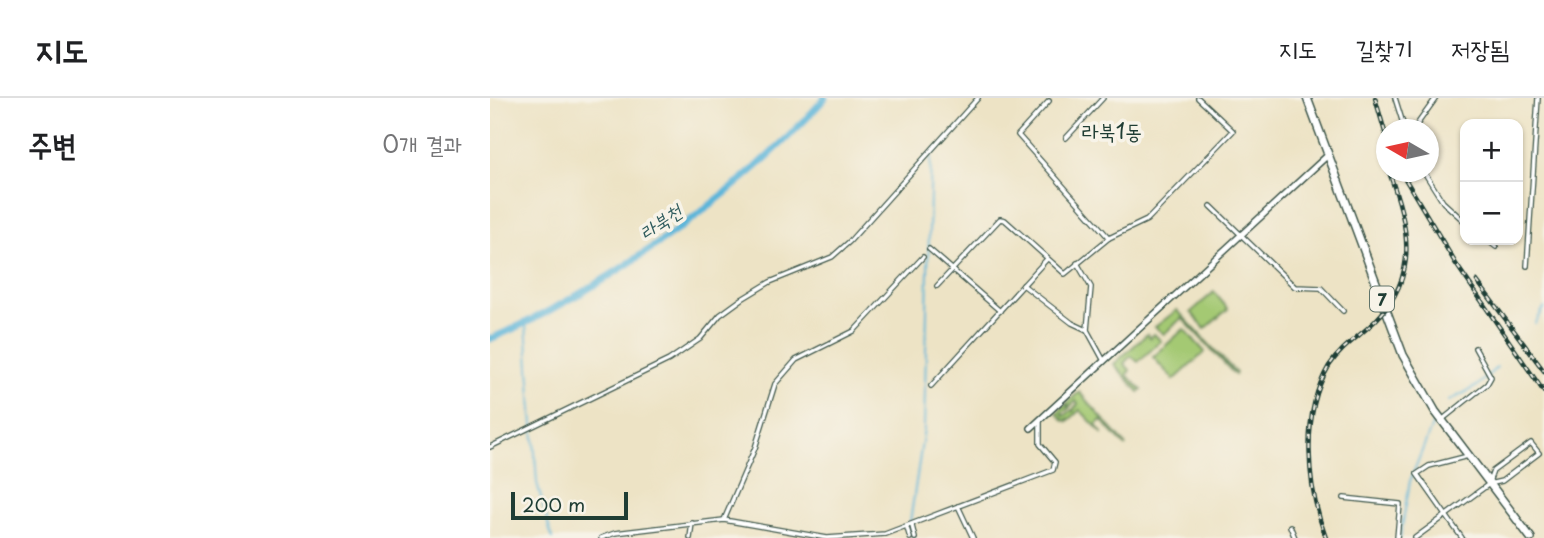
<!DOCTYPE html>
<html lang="ko">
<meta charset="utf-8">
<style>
:root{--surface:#fff;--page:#f6f6f6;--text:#202124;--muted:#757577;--line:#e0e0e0}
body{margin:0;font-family:"Playpen Sans","Poor Story",sans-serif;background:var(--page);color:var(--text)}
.controls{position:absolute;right:21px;top:21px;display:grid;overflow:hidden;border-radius:14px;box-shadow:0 2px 5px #0004}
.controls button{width:63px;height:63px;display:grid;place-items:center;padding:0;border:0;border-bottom:2px solid var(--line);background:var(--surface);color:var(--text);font:35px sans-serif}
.compass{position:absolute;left:886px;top:21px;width:63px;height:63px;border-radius:50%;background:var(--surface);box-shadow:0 2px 5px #0004;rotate:279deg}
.scale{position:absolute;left:21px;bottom:18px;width:117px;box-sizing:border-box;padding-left:7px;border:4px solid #1f3d34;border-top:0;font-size:19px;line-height:24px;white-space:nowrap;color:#1f3d34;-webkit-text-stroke:5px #f7f3e8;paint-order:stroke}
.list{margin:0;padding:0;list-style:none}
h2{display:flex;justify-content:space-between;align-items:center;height:91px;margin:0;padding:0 28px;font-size:30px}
h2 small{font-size:23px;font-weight:400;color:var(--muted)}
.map{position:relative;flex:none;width:1054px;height:440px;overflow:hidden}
header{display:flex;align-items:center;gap:42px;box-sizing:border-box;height:98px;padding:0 35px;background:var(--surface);border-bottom:2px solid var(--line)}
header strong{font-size:33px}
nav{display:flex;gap:38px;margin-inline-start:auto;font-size:24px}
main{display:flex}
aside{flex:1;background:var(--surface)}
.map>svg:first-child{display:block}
</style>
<header>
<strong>지도</strong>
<nav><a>지도</a><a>길찾기</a><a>저장됨</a></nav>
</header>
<main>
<aside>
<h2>주변<small>0개 결과</small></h2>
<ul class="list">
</ul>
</aside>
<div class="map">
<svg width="1054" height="440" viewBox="0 0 1054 440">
<rect width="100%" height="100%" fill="#f7f3e8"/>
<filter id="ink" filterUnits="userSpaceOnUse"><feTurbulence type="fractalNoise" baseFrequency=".0143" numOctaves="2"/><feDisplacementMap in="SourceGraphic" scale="14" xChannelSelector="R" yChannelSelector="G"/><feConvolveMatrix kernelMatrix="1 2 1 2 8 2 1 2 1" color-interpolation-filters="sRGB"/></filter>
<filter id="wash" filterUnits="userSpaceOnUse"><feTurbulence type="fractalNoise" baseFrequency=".00686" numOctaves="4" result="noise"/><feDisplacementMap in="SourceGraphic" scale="28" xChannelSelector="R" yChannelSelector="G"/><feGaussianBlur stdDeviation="1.57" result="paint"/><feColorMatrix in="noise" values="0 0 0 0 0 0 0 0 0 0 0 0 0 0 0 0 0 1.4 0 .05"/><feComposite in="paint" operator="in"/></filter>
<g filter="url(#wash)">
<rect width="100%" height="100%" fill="#ede3c5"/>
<!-- green -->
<g fill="#a4c973" stroke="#628354" stroke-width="2">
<polygon points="724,194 738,211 715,231 701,214"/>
<polygon points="687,212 746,275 745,277 692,220 674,236 665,229"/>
<polygon points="694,231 715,254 684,282 663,259"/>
<polygon points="657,236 660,240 664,236 671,243 648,264 641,258 634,265 640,272 637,277 652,292 649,294 624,266"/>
<polygon points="589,294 633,343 636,349 611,322 606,327 613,336 590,312 577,324 578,321 574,323 567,315 575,306 579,310 572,315 574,318 582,312 584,314 583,312 588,306 586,303 580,309 577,305"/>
</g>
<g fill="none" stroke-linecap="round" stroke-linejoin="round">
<!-- stream -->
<g stroke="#5bb5d9" stroke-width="2">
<polyline points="36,226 47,385 62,440"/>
<polyline points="1045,226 1054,210"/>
<polyline points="959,303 987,288 1007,269"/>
<polyline points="420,424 434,331 441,56"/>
<polyline points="420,430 423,440"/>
<polyline points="910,440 920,383 943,325"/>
</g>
<!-- river -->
<path stroke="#5bb5d9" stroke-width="7" d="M0,241C112,194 255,92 335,0"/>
</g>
</g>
<g filter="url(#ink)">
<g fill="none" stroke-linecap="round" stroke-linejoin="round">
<!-- street casing -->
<g stroke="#3e564a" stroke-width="6">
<g id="street">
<polyline points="905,0 915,32"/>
<polyline points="923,32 946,0"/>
<polyline points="576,40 613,0"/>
<polyline points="934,74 953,104 975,124"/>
<polyline points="721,108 805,189 831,190 853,213"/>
<polyline points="619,140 657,122 743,33 708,0"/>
<polyline points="997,142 1006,149"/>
<polyline points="439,151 510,213"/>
<polyline points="587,165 601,189 597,232 614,263"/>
<polyline points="1037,168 1048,0"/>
<polyline points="533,187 582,225 597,232"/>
<polyline points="447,188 510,121 515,122 575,176 619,140 528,37 559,3"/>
<polyline points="441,288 557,161"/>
<polyline points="953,321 997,286 1001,279 985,250"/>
<polyline points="0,349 179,262 210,241 230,217 252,201 280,184 342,159 359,144 488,0"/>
<polyline points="854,400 910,406 907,440"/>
<polyline points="468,408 483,440"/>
<polyline points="234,422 265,350 285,286 306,262 364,233 433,159"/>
<polyline points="422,428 425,440"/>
<polyline points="800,428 805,440"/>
<polyline points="417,430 420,440"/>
<polyline points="111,440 125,435 234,422 337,440 395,436 563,372 565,364 550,346 550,323"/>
<polyline points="200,440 202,425"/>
<polyline points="925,440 999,386 1012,383 1049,355 1041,345 1003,373 999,384"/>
<polyline points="972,440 927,376 939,368 978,358"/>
</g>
</g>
<!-- secondary casing -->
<g stroke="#3e564a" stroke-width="8">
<polyline id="secondary" points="541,330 838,57"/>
</g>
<!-- highway casing -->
<g stroke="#3e564a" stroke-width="10">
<polyline id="highway" points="817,0 913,257 945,313 1041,440"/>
</g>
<!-- street -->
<use href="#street" stroke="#fff" stroke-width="3.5"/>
<!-- secondary -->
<use href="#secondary" stroke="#fff" stroke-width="5"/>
<!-- highway -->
<use href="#highway" stroke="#fff" stroke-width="7"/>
<!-- rail casing -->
<g stroke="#1f3d34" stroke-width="4.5">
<g id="rail">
<polyline points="885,0 897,41"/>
<polyline points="894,56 897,64"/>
<polyline points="911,74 966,166 1054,294"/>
<polyline points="987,183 1054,273"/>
<path d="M836,440C817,389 810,317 839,268C851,249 870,238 885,223C931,177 918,127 899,74"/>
</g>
</g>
<!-- rail -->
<use href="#rail" stroke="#f7f3e8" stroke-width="2" stroke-dasharray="5" stroke-linecap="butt"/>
</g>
</g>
<g text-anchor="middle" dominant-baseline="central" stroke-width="7" stroke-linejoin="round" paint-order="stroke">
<!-- shield labels -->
<rect fill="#f7f3e8" stroke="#60746a" stroke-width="2" x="880" y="188.5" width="24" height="25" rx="5"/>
<g font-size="16" font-weight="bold" fill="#1f3d34">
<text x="892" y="201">7</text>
</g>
<!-- water labels -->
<g font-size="19" font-style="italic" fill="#2e5b5d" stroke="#f7f3e8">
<text transform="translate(170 123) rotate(-34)">라북천</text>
</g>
<!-- quarter labels -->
<g font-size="21" fill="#1f3d34" stroke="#f7f3e8">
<text x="622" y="32">라북1동</text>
</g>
</g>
</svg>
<div class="controls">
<button>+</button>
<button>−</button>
</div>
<svg class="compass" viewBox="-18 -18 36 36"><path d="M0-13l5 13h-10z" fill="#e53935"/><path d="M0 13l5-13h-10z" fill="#757577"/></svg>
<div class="scale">200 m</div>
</div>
</main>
